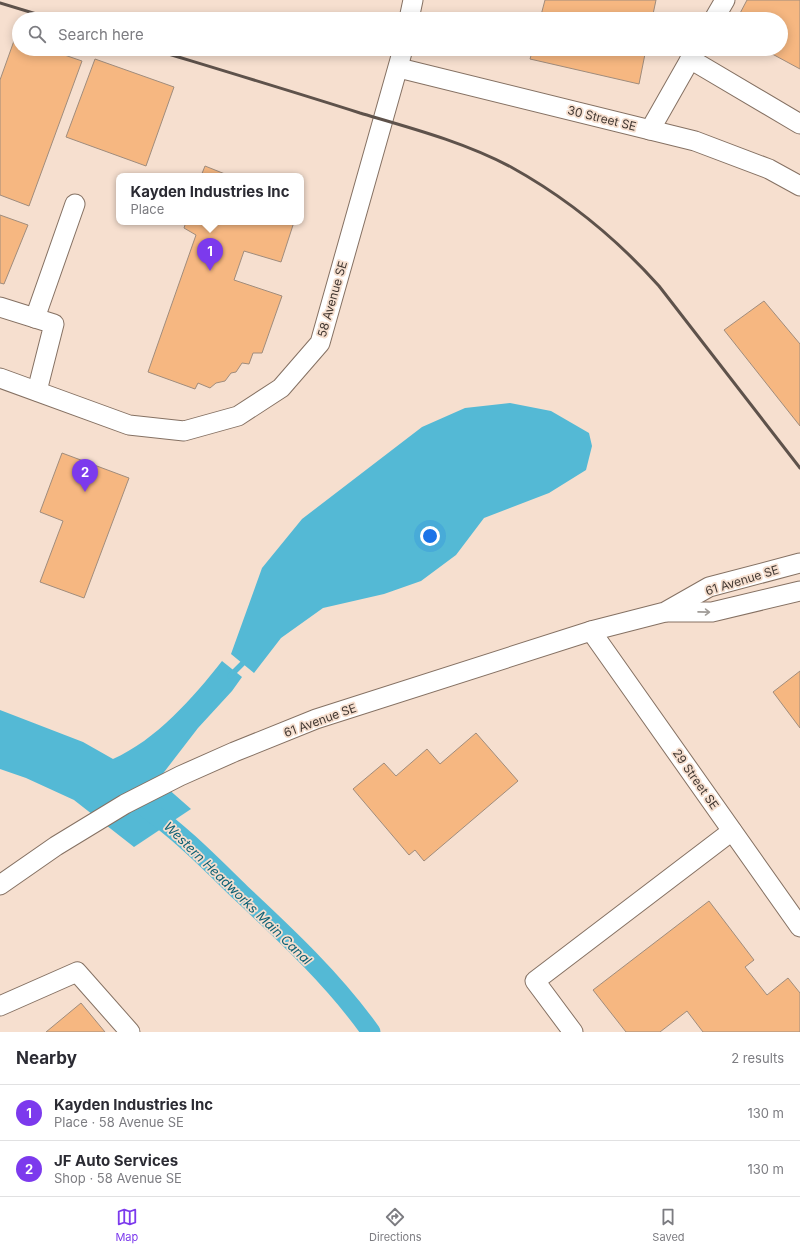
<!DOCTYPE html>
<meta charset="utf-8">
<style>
:root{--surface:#fff;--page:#f2f2f3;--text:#2b2b33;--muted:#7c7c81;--line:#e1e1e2;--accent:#7c3aed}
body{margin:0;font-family:Inter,sans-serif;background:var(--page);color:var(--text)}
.you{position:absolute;left:430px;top:536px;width:14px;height:14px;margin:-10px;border:3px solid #fff;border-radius:50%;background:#1a73e8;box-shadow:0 0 0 6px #1a73e833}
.badge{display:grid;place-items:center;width:26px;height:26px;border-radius:50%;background:var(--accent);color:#fff;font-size:13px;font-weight:700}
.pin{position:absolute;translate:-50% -33px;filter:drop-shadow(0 1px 2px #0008)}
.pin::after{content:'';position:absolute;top:21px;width:14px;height:12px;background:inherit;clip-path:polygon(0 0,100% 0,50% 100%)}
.popup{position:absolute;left:116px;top:173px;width:188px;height:52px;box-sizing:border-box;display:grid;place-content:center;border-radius:8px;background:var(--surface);filter:drop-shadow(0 1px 3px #0005);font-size:13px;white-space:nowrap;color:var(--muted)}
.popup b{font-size:15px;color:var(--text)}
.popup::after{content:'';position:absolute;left:50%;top:100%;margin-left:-8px;border:8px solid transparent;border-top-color:var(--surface)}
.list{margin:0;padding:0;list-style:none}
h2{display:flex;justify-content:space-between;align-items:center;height:52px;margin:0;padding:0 16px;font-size:17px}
h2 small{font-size:13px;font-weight:400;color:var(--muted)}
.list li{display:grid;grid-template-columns:26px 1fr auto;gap:12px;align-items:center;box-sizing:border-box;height:56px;padding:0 16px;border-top:1px solid var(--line)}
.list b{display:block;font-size:15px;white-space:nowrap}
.list p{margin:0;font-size:13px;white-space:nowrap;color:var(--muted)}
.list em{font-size:13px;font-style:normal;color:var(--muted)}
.icon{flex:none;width:22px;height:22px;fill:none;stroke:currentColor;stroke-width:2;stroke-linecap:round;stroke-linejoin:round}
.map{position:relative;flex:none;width:800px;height:1032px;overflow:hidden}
.search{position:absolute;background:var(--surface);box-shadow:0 2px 10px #0003;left:12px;right:12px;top:12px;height:44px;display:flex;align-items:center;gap:10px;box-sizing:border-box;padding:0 14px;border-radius:22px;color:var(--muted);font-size:15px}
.sheet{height:164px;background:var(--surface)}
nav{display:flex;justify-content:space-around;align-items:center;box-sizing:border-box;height:56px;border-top:1px solid var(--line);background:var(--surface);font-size:11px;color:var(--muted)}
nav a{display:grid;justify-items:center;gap:2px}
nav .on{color:var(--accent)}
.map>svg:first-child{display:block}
</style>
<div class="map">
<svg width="800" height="1032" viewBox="0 0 800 1032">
<rect width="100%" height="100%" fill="#f6dfcf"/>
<!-- water -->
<g fill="#54b9d5">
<polygon points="510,403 551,411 589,433 592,446 586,470 549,493 484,518 456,555 421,581 384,594 323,608 281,638 254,673 231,654 262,568 302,519 422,427 465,408"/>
<path d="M222,661L242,677L232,691L198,728L158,780L191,809L134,847L74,800L26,778L0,769V710L83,742L113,759C156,740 193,698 222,661Z"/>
</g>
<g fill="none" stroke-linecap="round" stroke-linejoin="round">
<!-- stream -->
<polyline stroke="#54b9d5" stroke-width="5.5" points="230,676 243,663"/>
<!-- canal -->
<path stroke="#54b9d5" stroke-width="19" d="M148,810C182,834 211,864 241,893C287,936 335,981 371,1032"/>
</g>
<!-- building -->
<g fill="#f6b781" stroke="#a08c7c">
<polygon points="545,0 656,0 652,19 540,19"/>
<polygon points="747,0 800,0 800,69 763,49 781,49 781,19 737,19"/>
<polygon points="15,38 19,39 19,49 47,49 82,61 29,206 0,195 0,80"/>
<polygon points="533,49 646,49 639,84 530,59"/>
<polygon points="95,59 174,87 146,166 66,137"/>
<polygon points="205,166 230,176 201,176"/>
<polygon points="0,215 28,225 4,284 0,283"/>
<polygon points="186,222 294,222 281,262 244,251 234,280 282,296 262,353 253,353 249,364 242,363 236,372 231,373 225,381 216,383 210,388 198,383 195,389 148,372 196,235 184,228"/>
<polygon points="764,301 800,344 800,426 724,330"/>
<polygon points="62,453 129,478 84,598 40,582 63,521 40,512"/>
<polygon points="800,671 800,728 773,692"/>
<polygon points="476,733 518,781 424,861 415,850 409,855 353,789 384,763 396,776 427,749 440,764"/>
<polygon points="709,901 754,960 745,967 767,995 788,978 800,993 800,1032 703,1032 687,1011 660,1032 626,1032 593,990"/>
<polygon points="81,1003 105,1032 46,1032"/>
</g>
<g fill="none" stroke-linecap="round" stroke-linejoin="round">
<!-- minor casing -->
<g stroke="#857163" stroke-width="21">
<g id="minor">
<polyline points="409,19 413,0"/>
<polyline points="714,19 725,0"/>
<polyline points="690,59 800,124"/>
<polyline points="399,68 695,141 769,169 800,186"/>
<polyline points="650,130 696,49"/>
<polyline points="0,307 54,324 37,391"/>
<polyline points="35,318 75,204"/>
<polyline points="0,378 129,425 184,431 238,416 281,388 320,343 403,49"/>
<polyline points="667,612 712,612 800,591"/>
<polyline points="591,631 800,927"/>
<polyline points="0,885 56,846 125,804 180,776 234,752 316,719 591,631 665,612 709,587 800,563"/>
<polyline points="0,1006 77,972 130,1032"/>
<polyline points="573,1032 535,981 732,831"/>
</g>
</g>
<!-- minor -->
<use href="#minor" stroke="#fff" stroke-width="19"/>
<!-- rail -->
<g stroke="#5e524b" stroke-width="3">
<polyline points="0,3 53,19"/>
<path d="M152,49C221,70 291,91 360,113C411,128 464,142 511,167C567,198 616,238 659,286L800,468"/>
</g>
</g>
<!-- one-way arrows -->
<defs><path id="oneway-shaft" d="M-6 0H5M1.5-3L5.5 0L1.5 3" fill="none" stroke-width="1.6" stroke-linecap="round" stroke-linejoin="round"/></defs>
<use stroke="#a09c98" href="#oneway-shaft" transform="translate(704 612) rotate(1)"/>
<g text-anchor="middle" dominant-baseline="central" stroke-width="3.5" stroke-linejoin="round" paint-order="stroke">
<!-- street labels -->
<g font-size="12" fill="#423832" stroke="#f6dfcf">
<text transform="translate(602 118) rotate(14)">30 Street SE</text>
<text transform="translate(332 299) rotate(-74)">58 Avenue SE</text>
<text transform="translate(742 580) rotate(-17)">61 Avenue SE</text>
<text transform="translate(320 720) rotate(-20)">61 Avenue SE</text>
<text transform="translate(696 779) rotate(55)">29 Street SE</text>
</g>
<!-- water labels -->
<g font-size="13" font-style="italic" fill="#0d6175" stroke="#f6dfcf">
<text transform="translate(238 893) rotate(44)">Western Headworks Main Canal</text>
</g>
</g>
</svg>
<div class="you"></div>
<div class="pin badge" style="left:210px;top:271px">1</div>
<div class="popup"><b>Kayden Industries Inc</b>Place</div>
<div class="pin badge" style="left:85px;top:492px">2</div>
<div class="search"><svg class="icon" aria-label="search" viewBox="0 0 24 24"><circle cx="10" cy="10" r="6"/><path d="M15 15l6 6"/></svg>Search here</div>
</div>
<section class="sheet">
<h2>Nearby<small>2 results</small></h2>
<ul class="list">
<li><span class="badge">1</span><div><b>Kayden Industries Inc</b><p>Place · 58 Avenue SE</p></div><em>130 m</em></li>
<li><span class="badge">2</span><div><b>JF Auto Services</b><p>Shop · 58 Avenue SE</p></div><em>130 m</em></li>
</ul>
</section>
<nav>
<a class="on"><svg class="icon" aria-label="map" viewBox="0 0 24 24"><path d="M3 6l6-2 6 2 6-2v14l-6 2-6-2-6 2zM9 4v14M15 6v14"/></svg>Map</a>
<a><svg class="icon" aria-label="directions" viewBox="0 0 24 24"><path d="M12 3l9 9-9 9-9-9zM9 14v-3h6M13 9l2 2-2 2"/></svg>Directions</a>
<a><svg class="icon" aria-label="saved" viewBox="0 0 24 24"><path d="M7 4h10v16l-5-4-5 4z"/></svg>Saved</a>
</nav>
